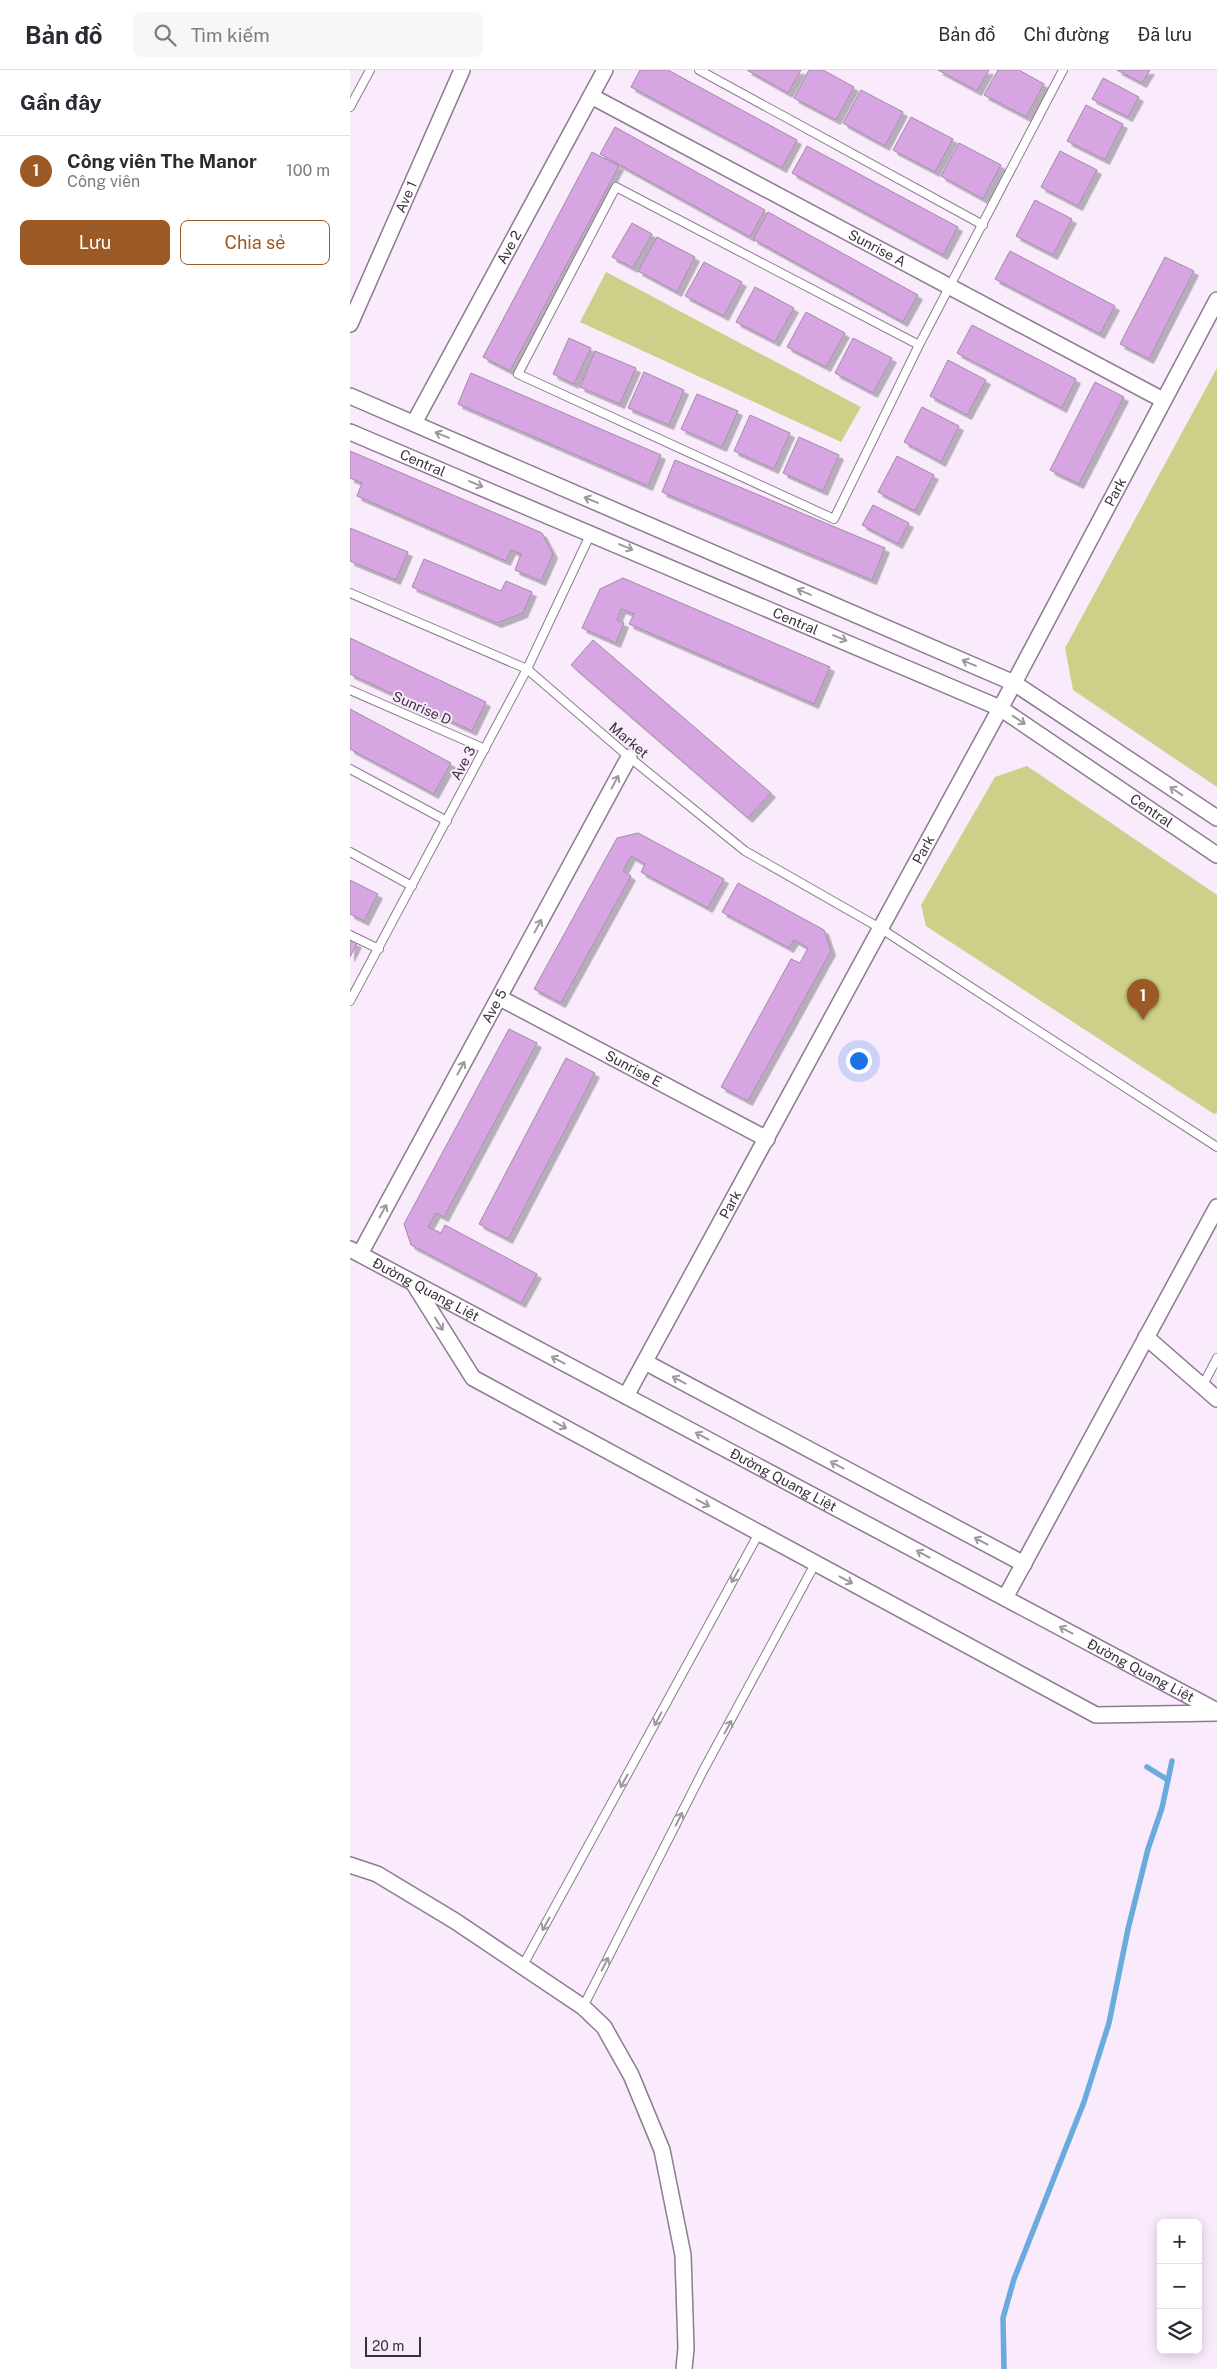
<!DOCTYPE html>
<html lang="vi">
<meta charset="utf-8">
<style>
:root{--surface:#fff;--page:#f7f7f7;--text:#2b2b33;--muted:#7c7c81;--line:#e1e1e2;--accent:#9b5925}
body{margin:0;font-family:"Public Sans",sans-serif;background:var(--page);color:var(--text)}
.controls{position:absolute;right:15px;bottom:15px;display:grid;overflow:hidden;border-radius:8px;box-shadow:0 2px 12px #0003}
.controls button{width:45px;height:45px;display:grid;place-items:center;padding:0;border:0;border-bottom:1px solid var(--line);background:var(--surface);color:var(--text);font:25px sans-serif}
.scale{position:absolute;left:15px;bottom:12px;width:56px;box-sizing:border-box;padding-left:5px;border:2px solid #3a313c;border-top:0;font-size:14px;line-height:18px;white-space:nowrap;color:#3a313c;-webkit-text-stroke:4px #f9eafc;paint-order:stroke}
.you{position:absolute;left:508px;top:990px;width:18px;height:18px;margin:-12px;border:4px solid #fff;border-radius:50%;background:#1a73e8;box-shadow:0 0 0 8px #1a73e833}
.badge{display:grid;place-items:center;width:32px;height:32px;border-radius:50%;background:var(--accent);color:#fff;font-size:16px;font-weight:700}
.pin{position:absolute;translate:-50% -41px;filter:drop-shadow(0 1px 2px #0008)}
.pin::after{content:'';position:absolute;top:26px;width:18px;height:15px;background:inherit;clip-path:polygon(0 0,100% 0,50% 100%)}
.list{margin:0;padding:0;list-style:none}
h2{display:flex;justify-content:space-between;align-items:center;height:65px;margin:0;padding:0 20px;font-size:21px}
h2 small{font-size:16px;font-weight:400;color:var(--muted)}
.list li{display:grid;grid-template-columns:32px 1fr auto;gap:15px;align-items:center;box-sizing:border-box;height:70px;padding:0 20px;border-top:1px solid var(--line)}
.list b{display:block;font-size:19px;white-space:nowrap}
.list p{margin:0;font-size:16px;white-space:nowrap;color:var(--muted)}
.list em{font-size:16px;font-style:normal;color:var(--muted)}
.actions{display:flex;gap:10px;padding:15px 20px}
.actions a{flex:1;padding:11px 0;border:1px solid var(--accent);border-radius:8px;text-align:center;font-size:18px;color:var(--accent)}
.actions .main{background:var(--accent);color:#fff}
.icon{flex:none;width:28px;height:28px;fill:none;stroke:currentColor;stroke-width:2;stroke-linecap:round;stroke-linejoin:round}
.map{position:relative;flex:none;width:867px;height:2299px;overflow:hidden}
header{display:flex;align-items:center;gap:30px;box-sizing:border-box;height:70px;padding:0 25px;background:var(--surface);border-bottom:1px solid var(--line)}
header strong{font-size:24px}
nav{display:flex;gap:28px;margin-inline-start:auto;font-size:18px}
.search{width:350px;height:45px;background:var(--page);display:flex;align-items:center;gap:12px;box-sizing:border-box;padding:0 18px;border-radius:8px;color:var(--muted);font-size:19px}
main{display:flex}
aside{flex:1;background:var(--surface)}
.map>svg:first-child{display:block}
</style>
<header>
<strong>Bản đồ</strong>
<div class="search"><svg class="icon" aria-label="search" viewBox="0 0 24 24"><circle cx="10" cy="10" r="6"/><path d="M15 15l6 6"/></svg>Tìm kiếm</div>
<nav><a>Bản đồ</a><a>Chỉ đường</a><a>Đã lưu</a></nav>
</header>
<main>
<aside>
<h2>Gần đây<small></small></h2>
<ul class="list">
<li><span class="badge">1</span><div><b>Công viên The Manor</b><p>Công viên</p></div><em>100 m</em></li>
</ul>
<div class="actions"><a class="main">Lưu</a><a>Chia sẻ</a></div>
</aside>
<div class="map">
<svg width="867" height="2299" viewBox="0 0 867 2299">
<defs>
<filter id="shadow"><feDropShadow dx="4.5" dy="4.5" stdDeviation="0" flood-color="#0004"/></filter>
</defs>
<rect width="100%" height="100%" fill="#f9eafc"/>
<!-- green -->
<g fill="#cdd089">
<polygon points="256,202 511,337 491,372 230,252"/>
<polygon points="867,298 867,717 723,620 715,578"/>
<polygon points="677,696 867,825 867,1043 864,1044 576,856 571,835 645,707"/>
</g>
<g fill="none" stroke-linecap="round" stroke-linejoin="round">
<!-- stream -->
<g stroke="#6aaadc" stroke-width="5.5">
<polyline points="797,1697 818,1710"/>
<polyline points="654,2299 653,2248 664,2209 734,2032 759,1953 778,1859 798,1779 812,1738 822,1691"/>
</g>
</g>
<!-- building -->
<g fill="#d7a6e2" stroke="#a18ba6" filter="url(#shadow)">
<polygon points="290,0 318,0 447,70 432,98 281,17"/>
<polygon points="397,0 451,0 438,23"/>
<polygon points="459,0 473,0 504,17 486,50 444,28"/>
<polygon points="588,0 639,0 627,21"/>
<polygon points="648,0 669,0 694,14 676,47 634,25"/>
<polygon points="767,0 800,0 792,13"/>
<polygon points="753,8 789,27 778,47 742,29"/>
<polygon points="511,20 553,42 535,76 493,53"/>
<polygon points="736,35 773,54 755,90 717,71"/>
<polygon points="561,47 603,69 585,102 543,80"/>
<polygon points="265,57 415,140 400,167 250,84"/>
<polygon points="609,73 651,95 633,129 591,106"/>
<polygon points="457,76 608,157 593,185 442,103"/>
<polygon points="710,81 747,100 728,136 691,117"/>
<polygon points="242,82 269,96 160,301 133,287"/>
<polygon points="685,130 722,149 703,185 666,166"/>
<polygon points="418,142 568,225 553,252 403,169"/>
<polygon points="282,153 302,164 283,198 262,187"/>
<polygon points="307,167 345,187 327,222 288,201"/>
<polygon points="660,181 765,236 750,264 645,209"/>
<polygon points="815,187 844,201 799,289 770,274"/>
<polygon points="354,192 392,212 374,246 335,226"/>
<polygon points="405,217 444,238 425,272 386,252"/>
<polygon points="456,242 495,263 476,297 437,277"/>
<polygon points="622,255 726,309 712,338 607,283"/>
<polygon points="219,268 241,278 224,314 203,304"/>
<polygon points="503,268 542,288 523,323 485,303"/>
<polygon points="245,281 286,298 270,334 230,317"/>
<polygon points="598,290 636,310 617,345 580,326"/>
<polygon points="294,302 334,320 319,355 278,338"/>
<polygon points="121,303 311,385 298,416 108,334"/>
<polygon points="745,312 774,327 729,414 700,400"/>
<polygon points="347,324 388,341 372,377 331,359"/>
<polygon points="572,337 609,356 591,392 554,372"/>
<polygon points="400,345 440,363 424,399 384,381"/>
<polygon points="449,367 489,385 473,421 433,403"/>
<polygon points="0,381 192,463 203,484 191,511 165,500 171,484 161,480 156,491 7,426 12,413 0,408"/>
<polygon points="547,386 584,405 565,441 528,422"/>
<polygon points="325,390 535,478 522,510 312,422"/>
<polygon points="523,435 559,453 548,474 512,455"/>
<polygon points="0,458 58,482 46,510 0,491"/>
<polygon points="74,489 151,521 156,511 182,522 173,543 147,553 62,517"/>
<polygon points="273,508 480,597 464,634 279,554 284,544 271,539 267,550 274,553 266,573 232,558 250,519"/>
<polygon points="0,568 136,632 122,661 0,604"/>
<polygon points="243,570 421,723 398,748 221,595"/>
<polygon points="0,639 101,693 84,724 0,679"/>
<polygon points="288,763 374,809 358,838 291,802 295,794 281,786 273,801 281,806 211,933 184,919 267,768"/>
<polygon points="0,810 28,824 14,851 0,844"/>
<polygon points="388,813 474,860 481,881 398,1031 371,1017 441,889 450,893 458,878 444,870 439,878 372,842"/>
<polygon points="0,870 7,873 0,887"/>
<polygon points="159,959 187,973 94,1147 86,1143 78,1157 91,1163 95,1155 187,1204 171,1233 61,1175 54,1154"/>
<polygon points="216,988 245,1003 158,1169 129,1154"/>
</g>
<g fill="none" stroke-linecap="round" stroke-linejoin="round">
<!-- lane casing -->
<g stroke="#8f7993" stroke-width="10">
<g id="lane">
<polyline points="349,0 633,155"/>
<polyline points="0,37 20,0"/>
<polyline points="569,275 266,117 168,304 484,449 569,275 713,0"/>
<polyline points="0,523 177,599 279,687 395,781 530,858 867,1077"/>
<polyline points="0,620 135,679"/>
<polyline points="0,699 97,751"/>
<polyline points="0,782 62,816"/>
<polyline points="0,865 29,879"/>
<polyline points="0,931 177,599 241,463"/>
<polyline points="853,1315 867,1288"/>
<polyline points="172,1897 409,1463"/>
<polyline points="233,1937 354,1699 465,1494"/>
</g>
</g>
<!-- street casing -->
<g stroke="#8f7993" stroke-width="18">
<g id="street">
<path id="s1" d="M241,26L813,330"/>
<path id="s2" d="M0,254L112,0"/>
<polyline points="0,326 664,613 867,748"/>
<path id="s3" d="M64,353L255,0"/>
<path id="s4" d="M0,362L650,638L867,785"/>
<path id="s5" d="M150,928L417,1069"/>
<path id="s6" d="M0,1179L867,1641"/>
<path id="s7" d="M10,1184L279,687"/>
<polyline points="64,1214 123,1308 746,1645 867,1643"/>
<polyline points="796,1267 867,1329"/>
<polyline points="295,1292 674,1494"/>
<path id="s8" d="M276,1326L664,613L867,230"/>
<polyline points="655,1528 867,1137"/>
<polyline points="0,1795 27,1804 105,1851 233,1937 254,1957 281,2005 312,2080 333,2185 336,2278 334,2299"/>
</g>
</g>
<!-- lane -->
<use href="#lane" stroke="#fff" stroke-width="8"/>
<!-- street -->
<use href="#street" stroke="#fff" stroke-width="15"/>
</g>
<!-- one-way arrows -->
<defs><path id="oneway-shaft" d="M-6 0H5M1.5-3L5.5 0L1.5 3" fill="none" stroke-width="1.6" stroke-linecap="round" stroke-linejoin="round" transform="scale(1.25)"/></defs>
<g stroke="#9c989e">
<use href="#oneway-shaft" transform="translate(92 365) rotate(-157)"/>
<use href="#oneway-shaft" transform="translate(126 414) rotate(23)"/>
<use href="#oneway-shaft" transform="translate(241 430) rotate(-157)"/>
<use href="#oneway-shaft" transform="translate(276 477) rotate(23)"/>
<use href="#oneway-shaft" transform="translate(454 522) rotate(-157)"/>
<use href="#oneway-shaft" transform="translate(490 568) rotate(23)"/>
<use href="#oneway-shaft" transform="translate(619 593) rotate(-157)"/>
<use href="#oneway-shaft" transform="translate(669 650) rotate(34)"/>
<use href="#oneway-shaft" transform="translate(265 712) rotate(-62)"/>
<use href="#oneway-shaft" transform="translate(826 721) rotate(-146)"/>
<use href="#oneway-shaft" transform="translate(188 856) rotate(-62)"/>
<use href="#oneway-shaft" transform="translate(111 998) rotate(-61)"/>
<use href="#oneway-shaft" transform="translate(33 1141) rotate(-61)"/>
<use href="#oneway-shaft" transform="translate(89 1254) rotate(58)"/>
<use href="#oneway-shaft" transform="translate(208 1290) rotate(-152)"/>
<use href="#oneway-shaft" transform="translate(329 1310) rotate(-152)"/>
<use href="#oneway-shaft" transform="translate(210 1355) rotate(28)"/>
<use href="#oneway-shaft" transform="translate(352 1366) rotate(-152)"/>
<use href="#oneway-shaft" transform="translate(487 1395) rotate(-152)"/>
<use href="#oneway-shaft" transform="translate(353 1433) rotate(28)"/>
<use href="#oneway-shaft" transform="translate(631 1471) rotate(-152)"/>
<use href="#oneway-shaft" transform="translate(573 1484) rotate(-152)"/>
<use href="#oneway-shaft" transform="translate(385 1506) rotate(119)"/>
<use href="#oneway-shaft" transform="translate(496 1510) rotate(28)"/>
<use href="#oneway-shaft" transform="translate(716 1560) rotate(-152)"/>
<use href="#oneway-shaft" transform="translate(308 1649) rotate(118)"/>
<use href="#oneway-shaft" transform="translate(378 1657) rotate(-62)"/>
<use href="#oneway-shaft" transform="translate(274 1711) rotate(119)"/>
<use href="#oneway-shaft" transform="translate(329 1749) rotate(-63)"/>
<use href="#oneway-shaft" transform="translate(196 1854) rotate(119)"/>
<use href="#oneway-shaft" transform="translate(255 1894) rotate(-63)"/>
</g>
<g text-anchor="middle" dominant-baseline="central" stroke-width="4" stroke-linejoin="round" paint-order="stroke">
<!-- street labels -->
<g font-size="14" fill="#3a313c" stroke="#f9eafc">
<text stroke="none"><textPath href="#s2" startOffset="139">Ave 1</textPath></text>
<text stroke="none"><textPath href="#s3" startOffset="200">Ave 2</textPath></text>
<text stroke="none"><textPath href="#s1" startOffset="324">Sunrise A</textPath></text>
<text stroke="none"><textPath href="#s4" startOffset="79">Central</textPath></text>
<text stroke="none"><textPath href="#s8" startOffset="1028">Park</textPath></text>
<text stroke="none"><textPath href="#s4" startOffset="484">Central</textPath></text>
<text transform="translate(72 638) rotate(24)">Sunrise D</text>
<text transform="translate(279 670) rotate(40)">Market</text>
<text transform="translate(113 693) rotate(-62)">Ave 3</text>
<text stroke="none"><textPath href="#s4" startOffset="889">Central</textPath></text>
<text stroke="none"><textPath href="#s8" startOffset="622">Park</textPath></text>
<text stroke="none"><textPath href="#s7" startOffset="282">Ave 5</textPath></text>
<text stroke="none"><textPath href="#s5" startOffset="151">Sunrise E</textPath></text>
<text stroke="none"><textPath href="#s8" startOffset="218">Park</textPath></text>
<text stroke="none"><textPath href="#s6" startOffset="86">Đường Quang Liệt</textPath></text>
<text stroke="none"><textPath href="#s6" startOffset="491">Đường Quang Liệt</textPath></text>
<text stroke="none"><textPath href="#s6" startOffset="896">Đường Quang Liệt</textPath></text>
</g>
</g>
</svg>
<div class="controls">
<button>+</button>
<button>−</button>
<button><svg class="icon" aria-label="layers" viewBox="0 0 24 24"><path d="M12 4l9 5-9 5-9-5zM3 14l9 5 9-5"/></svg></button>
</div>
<div class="scale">20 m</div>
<div class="you"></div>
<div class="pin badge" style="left:793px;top:950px">1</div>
</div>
</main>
